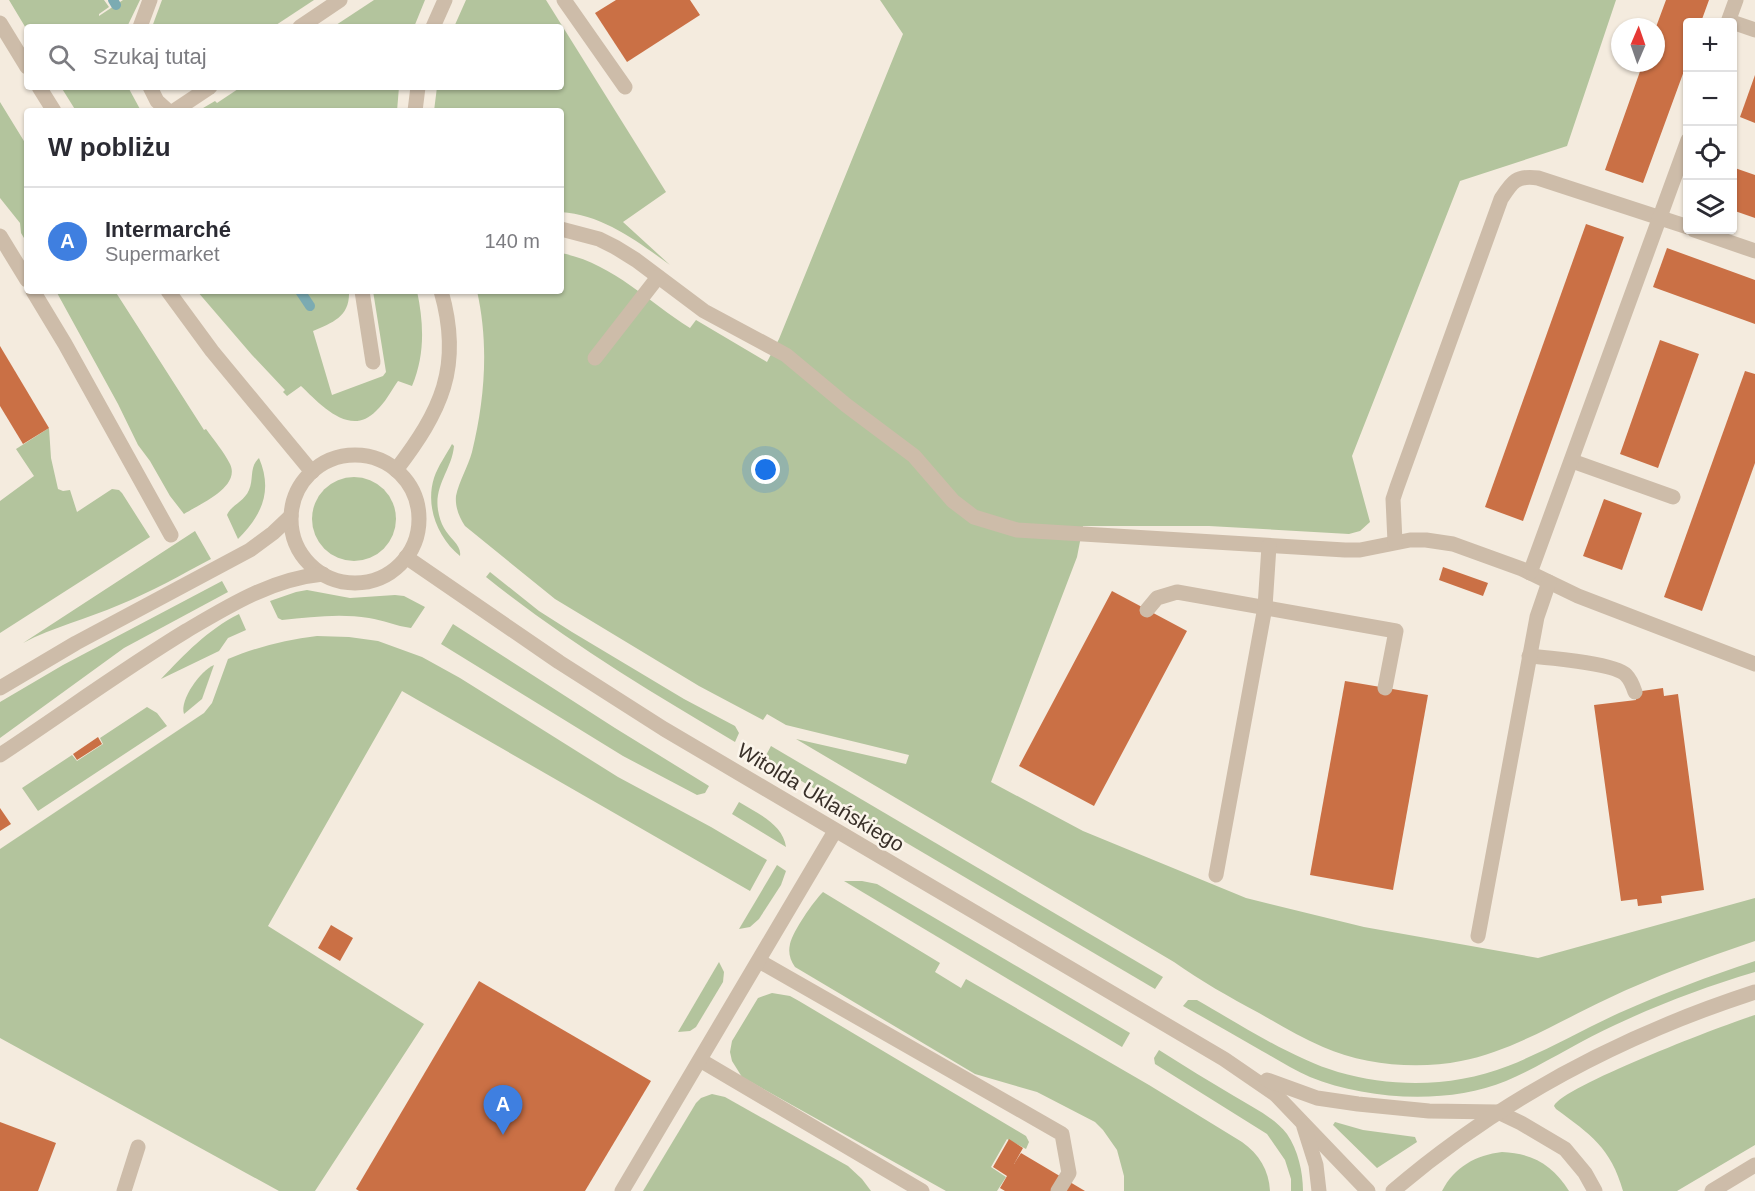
<!DOCTYPE html>
<html lang="pl">
<meta charset="utf-8">
<style>
:root{--surface:#fff;--page:#f2f2f3;--text:#2b2b33;--muted:#7c7c81;--line:#e1e1e2;--accent:#d93025}
body{margin:0;font-family:Arial,sans-serif;background:var(--page);color:var(--text)}
.controls{position:absolute;right:18px;top:18px;display:grid;overflow:hidden;border-radius:6px;box-shadow:0 2px 4px #0004}
.controls button{width:54px;height:54px;display:grid;place-items:center;padding:0;border:0;border-bottom:2px solid var(--line);background:var(--surface);color:var(--text);font:30px sans-serif}
.compass{position:absolute;left:1611px;top:18px;width:54px;height:54px;border-radius:50%;background:var(--surface);box-shadow:0 2px 4px #0004;rotate:2deg}
.you{position:absolute;left:766px;top:470px;width:21px;height:21px;margin:-15px;border:4px solid #fff;border-radius:50%;background:#1a73e8;box-shadow:0 0 0 9px #1a73e833}
.badge{display:grid;place-items:center;width:39px;height:39px;border-radius:50%;background:var(--accent);color:#fff;font-size:20px;font-weight:700}
.pin{position:absolute;translate:-50% -50px;filter:drop-shadow(0 2px 3px #0008)}
.pin::after{content:'';position:absolute;top:32px;width:21px;height:18px;background:inherit;clip-path:polygon(0 0,100% 0,50% 100%)}
.list{margin:0;padding:0;list-style:none}
h2{display:flex;justify-content:space-between;align-items:center;height:78px;margin:0;padding:0 24px;font-size:26px}
h2 small{font-size:20px;font-weight:400;color:var(--muted)}
.list li{display:grid;grid-template-columns:39px 1fr auto;gap:18px;align-items:center;box-sizing:border-box;height:108px;padding:0 24px;border-top:2px solid var(--line)}
.list b{display:block;font-size:22px;white-space:nowrap}
.list p{margin:0;font-size:20px;white-space:nowrap;color:var(--muted)}
.list em{font-size:20px;font-style:normal;color:var(--muted)}
.icon{flex:none;width:33px;height:33px;fill:none;stroke:currentColor;stroke-width:2;stroke-linecap:round;stroke-linejoin:round}
.map{position:relative;flex:none;width:1755px;height:1191px;overflow:hidden}
.search{position:absolute;background:var(--surface);box-shadow:0 2px 4px #0004;left:24px;top:24px;width:540px;height:66px;display:flex;align-items:center;gap:15px;box-sizing:border-box;padding:0 21px;border-radius:6px;color:var(--muted);font-size:22px}
.panel{position:absolute;background:var(--surface);box-shadow:0 2px 4px #0004;left:24px;top:108px;width:540px;height:186px;border-radius:6px}
.map>svg:first-child{display:block}
</style>
<div class="map">
<svg width="1755" height="1191" viewBox="0 0 1755 1191">
<rect width="100%" height="100%" fill="#f4ebde"/>
<!-- green -->
<g fill="#b3c49d">
<polygon points="9,0 104,0 109,7 99,14 99,16 123,0 140,0 127,27 27,27 27,30"/>
<polygon points="162,0 314,0 273,27 152,27"/>
<polygon points="374,0 425,0 414,27 333,27"/>
<path d="M466,0H546L666,192L623,222L670,265C637,241 603,215 561,212V111H434L437,87H561V27H454Z"/>
<path d="M880,0H1616L1567,146L1460,181L1352,456L1370,522L1360,531L1349,534L1209,526H1083L1077,557L991,782L1083,831L1246,898L1364,927L1538,958L1755,898V941C1705,958 1655,976 1607,999C1560,1021 1512,1051 1461,1061C1417,1070 1364,1065 1323,1047C1301,1038 1280,1025 1259,1013C1229,997 1201,981 1174,962L796,739L906,764L909,755L786,725L767,714L763,720L699,686L555,599L465,526C459,517 455,507 456,496C459,481 468,467 472,452C485,399 489,344 477,291H561V253C612,263 647,301 690,328L696,320L767,362L779,339L903,34Z"/>
<polygon points="61,87 128,87 141,111 76,111"/>
<polygon points="241,87 399,87 397,111 198,111 215,101 217,103"/>
<polygon points="0,102 27,146 27,243 21,233 20,223 0,198"/>
<path d="M56,291H115L204,430L206,429C214,440 224,452 230,464C241,487 200,504 184,514L170,496L150,461L138,445L118,404Z"/>
<path d="M197,291H349C350,317 333,322 313,331L332,395L383,376L386,372L373,291H417C424,324 425,355 412,386L398,381C391,391 385,403 376,411C350,438 320,404 301,386L287,396L283,392L285,390L252,355Z"/>
<polygon points="49,428 51,458 58,489 63,491 70,490 77,512 112,489 119,490 122,493 150,537 0,633 0,501 34,476 16,449"/>
<path d="M452,444L454,446C452,469 434,485 438,510C439,516 441,523 444,528C449,538 462,545 460,556C438,538 425,507 434,478C438,466 446,455 452,444Z"/>
<path d="M259,458C273,491 262,515 238,539L227,515C231,505 244,502 249,490C254,479 249,467 259,458Z"/>
<circle cx="354" cy="519" r="42"/>
<path d="M195,531L211,559C181,575 151,592 119,605C87,619 53,627 23,643Z"/>
<path d="M490,572L539,611L572,632L684,699L735,726L739,733L735,742C649,691 564,640 486,577Z"/>
<polygon points="222,581 228,592 124,648 0,738 0,702 63,665"/>
<path d="M307,590L350,598L395,595L404,596L425,607L411,628C396,626 383,620 369,618C340,613 311,617 282,620L278,618L270,601L296,592Z"/>
<path d="M239,614L246,630L228,638L219,651L161,679C185,654 207,630 239,614Z"/>
<polygon points="453,624 615,728 709,786 705,793 697,795 623,756 441,644"/>
<path d="M317,636L349,637L378,641L422,657L460,678L618,777L711,827L767,860L750,891L402,691L268,926L424,1024L315,1191H279L0,1038V849L204,713L212,703L228,659C256,647 286,640 317,636Z"/>
<path d="M214,665L202,699L184,714C179,700 201,670 214,665Z"/>
<polygon points="147,707 157,713 167,726 38,811 22,788 72,755 77,761 103,744 100,738"/>
<polygon points="771,746 1163,977 1155,989 764,759"/>
<path d="M739,802C757,813 783,824 786,847L732,814Z"/>
<polygon points="777,865 786,871 781,885 759,919 750,927 739,929"/>
<polygon points="844,881 862,881 877,884 1130,1033 1122,1047"/>
<path d="M823,892L940,963L935,972L961,988L966,979L1149,1085L1242,1142C1259,1154 1269,1170 1270,1191H1124V1176L1117,1150L1103,1130L1095,1122L1037,1092L975,1074L795,967C790,960 788,953 790,944C793,931 813,902 823,892Z"/>
<path d="M1755,961V972C1707,986 1660,1004 1615,1025C1578,1042 1543,1065 1506,1081C1448,1105 1367,1100 1310,1077C1294,1070 1278,1060 1262,1051C1236,1036 1210,1021 1183,1006L1188,1000H1197C1239,1024 1293,1059 1338,1072C1394,1088 1454,1087 1508,1066C1546,1051 1582,1030 1619,1013C1664,993 1709,976 1755,961Z"/>
<polygon points="719,962 724,972 723,982 696,1027 690,1031 678,1032"/>
<polygon points="772,993 790,996 799,1001 1026,1136 1029,1142 1026,1149 1007,1139 991,1167 1006,1177 997,1191 946,1191 742,1077 732,1061 730,1052 732,1041 758,998"/>
<path d="M1755,1015V1145L1677,1191H1623C1611,1148 1590,1134 1556,1109L1554,1106C1563,1086 1726,1024 1755,1015Z"/>
<path d="M1159,1050C1184,1066 1209,1081 1234,1096C1252,1107 1274,1117 1287,1134C1298,1150 1303,1172 1303,1191H1291V1179L1285,1160L1267,1134L1155,1064L1154,1058Z"/>
<polygon points="712,1094 725,1097 848,1166 862,1179 871,1191 643,1191 696,1103 701,1098"/>
<polygon points="1335,1122 1363,1130 1415,1137 1417,1142 1377,1168 1333,1125"/>
<path d="M1502,1152C1532,1153 1553,1165 1569,1191H1442C1454,1167 1476,1155 1502,1152Z"/>
</g>
<g fill="none" stroke-linecap="round" stroke-linejoin="round">
<!-- stream -->
<g stroke="#7babb2" stroke-width="10">
<polyline points="113,0 116,5"/>
<polyline points="300,291 310,306"/>
</g>
</g>
<!-- building -->
<g fill="#ca7045">
<polygon points="616,0 690,0 700,15 627,62 595,13"/>
<polygon points="1666,0 1709,0 1701,22 1688,22 1688,60 1643,183 1605,170 1643,63 1656,63 1656,27"/>
<polygon points="1755,75 1755,123 1740,117"/>
<polygon points="1732,167 1755,175 1755,218 1732,210"/>
<polygon points="1586,224 1624,237 1523,521 1485,507"/>
<polygon points="1667,248 1755,280 1755,324 1653,287"/>
<polygon points="1660,340 1699,354 1658,468 1620,454"/>
<polygon points="0,346 49,428 23,444 0,406"/>
<polygon points="1745,371 1755,374 1755,463 1702,611 1664,597"/>
<polygon points="1604,499 1642,513 1622,570 1583,556"/>
<polygon points="1443,567 1488,583 1483,596 1439,580"/>
<polygon points="1112,591 1187,631 1094,806 1019,766"/>
<polygon points="1345,681 1428,695 1393,890 1310,875"/>
<polygon points="1663,688 1664,696 1678,694 1704,890 1661,896 1662,903 1638,906 1637,899 1621,901 1594,705 1636,700 1635,692"/>
<polygon points="98,737 102,744 77,760 73,754"/>
<polygon points="0,808 11,824 0,831"/>
<polygon points="331,925 353,938 340,961 318,948"/>
<polygon points="479,981 651,1081 585,1191 359,1191 356,1189"/>
<polygon points="0,1122 56,1143 38,1191 0,1191"/>
<polygon points="1009,1139 1023,1148 1014,1164 1021,1153 1085,1191 1005,1191 1000,1188 1007,1176 993,1167"/>
</g>
<g fill="none" stroke-linecap="round" stroke-linejoin="round">
<!-- minor -->
<g stroke="#cdbca9" stroke-width="15">
<polyline points="564,0 625,87"/>
<polyline points="1729,21 1755,30"/>
<polyline points="1728,22 1736,0"/>
<polyline points="0,23 27,67"/>
<polyline points="140,27 150,0"/>
<polyline points="300,27 340,0"/>
<polyline points="433,27 445,0"/>
<polyline points="39,87 54,111"/>
<polyline points="150,87 157,101 168,111"/>
<polyline points="174,111 210,87"/>
<polyline points="415,111 418,87"/>
<polyline points="561,229 599,239 615,247 636,260 704,311 786,355 846,405 914,456 953,501 974,517 1017,530 1345,550 1360,550 1410,540 1426,540 1453,544 1522,569 1578,596 1755,664"/>
<polyline points="1694,230 1755,251"/>
<polyline points="0,236 27,280"/>
<polyline points="33,291 65,344 171,535"/>
<polyline points="168,291 212,351 312,472"/>
<polyline points="362,291 373,362"/>
<polyline points="595,358 658,277"/>
<circle cx="355" cy="519" r="64"/>
<polyline points="1572,461 1673,497"/>
<path d="M396,470C441,411 463,367 441,291"/>
<path d="M1395,542L1393,499L1397,487L1501,199C1512,182 1516,175 1538,178L1688,227"/>
<polyline points="406,557 559,662 664,729 1224,1059 1275,1094 1368,1191"/>
<polyline points="1530,573 1688,140"/>
<polyline points="1147,610 1157,598 1177,592 1396,631 1385,688"/>
<path d="M1529,656C1549,658 1614,663 1626,675C1631,680 1633,686 1635,692"/>
<polyline points="0,688 76,643 250,550 273,533 291,516"/>
<path d="M0,755C62,714 122,670 186,631C230,605 272,579 323,574"/>
<polyline points="1216,875 1265,607 1269,546"/>
<polyline points="1478,936 1537,617 1549,582"/>
<polyline points="759,961 1062,1134 1069,1173 1058,1191"/>
<polyline points="700,1060 922,1191"/>
<polyline points="1267,1080 1317,1098 1358,1104 1429,1111 1498,1112 1521,1123 1565,1149 1585,1173 1595,1191"/>
<polyline points="1304,1127 1316,1165 1319,1191"/>
<polyline points="124,1191 138,1147"/>
<polyline points="622,1191 835,831"/>
<path d="M1393,1191C1499,1100 1623,1035 1755,992"/>
<polyline points="1712,1191 1755,1165"/>
</g>
</g>
<g text-anchor="middle" dominant-baseline="central" stroke-width="5" stroke-linejoin="round" paint-order="stroke">
<!-- street labels -->
<g font-size="21" fill="#393029" stroke="#fbf5eb">
<text transform="translate(821 797) rotate(31)">Witolda Uklańskiego</text>
</g>
</g>
</svg>
<div class="controls">
<button>+</button>
<button>−</button>
<button><svg class="icon" aria-label="locate" viewBox="0 0 24 24"><circle cx="12" cy="12" r="6"/><path d="M12 2v4M12 18v4M2 12h4M18 12h4"/></svg></button>
<button><svg class="icon" aria-label="layers" viewBox="0 0 24 24"><path d="M12 4l9 5-9 5-9-5zM3 14l9 5 9-5"/></svg></button>
</div>
<svg class="compass" viewBox="-18 -18 36 36"><path d="M0-13l5 13h-10z" fill="#e53935"/><path d="M0 13l5-13h-10z" fill="#7c7c81"/></svg>
<div class="you"></div>
<div class="pin badge" style="left:503px;top:1135px;background:#3f7fe0">A</div>
<div class="search"><svg class="icon" aria-label="search" viewBox="0 0 24 24"><circle cx="10" cy="10" r="6"/><path d="M15 15l6 6"/></svg>Szukaj tutaj</div>
<section class="panel">
<h2>W pobliżu<small></small></h2>
<ul class="list">
<li><span class="badge" style="background:#3f7fe0">A</span><div><b>Intermarché</b><p>Supermarket</p></div><em>140 m</em></li>
</ul>
</section>
</div>
